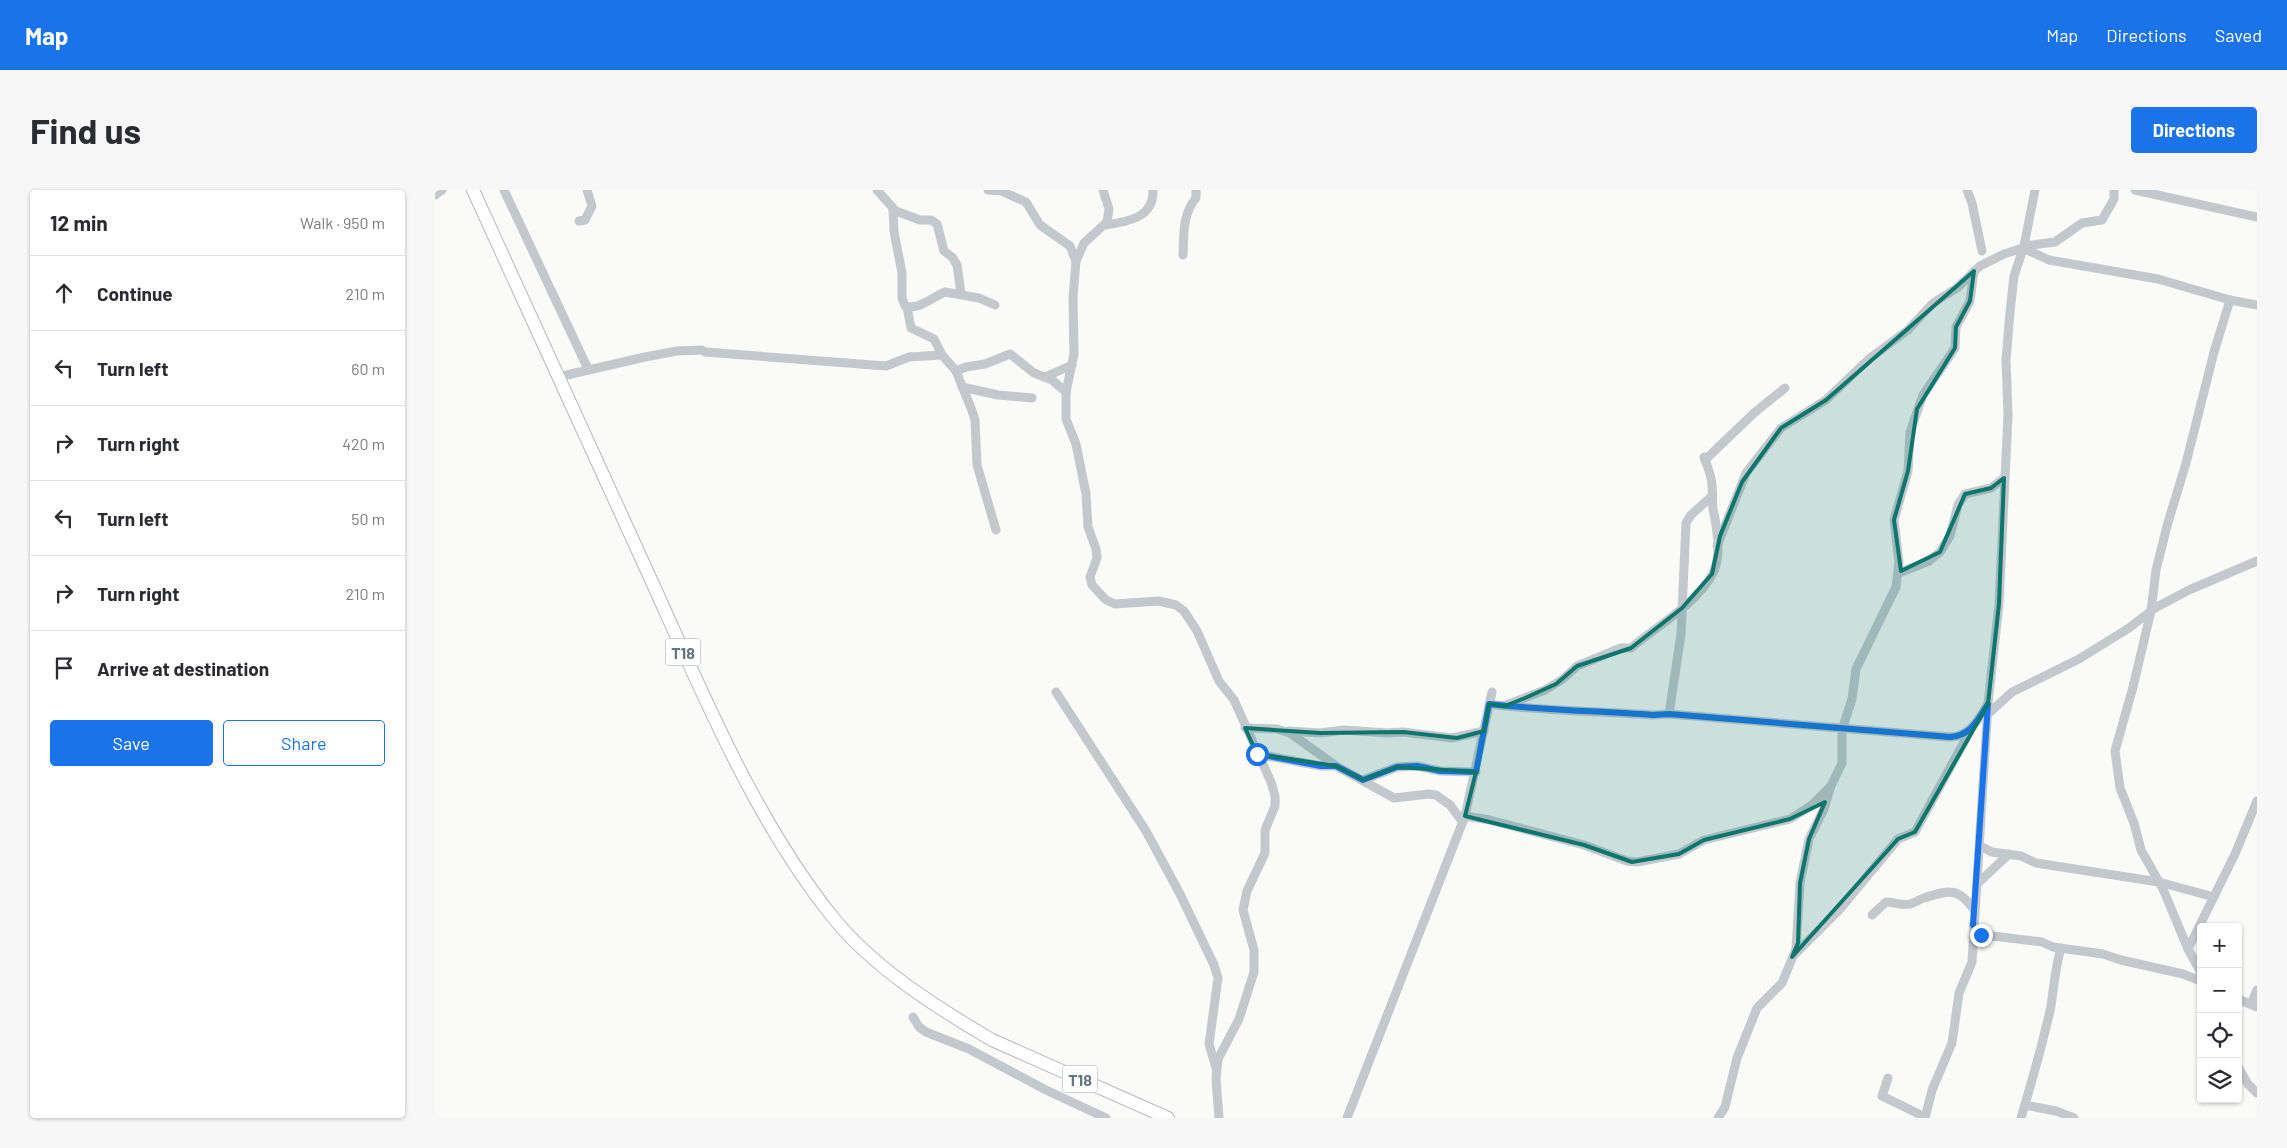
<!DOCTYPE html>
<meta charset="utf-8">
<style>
:root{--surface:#fff;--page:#f7f7f7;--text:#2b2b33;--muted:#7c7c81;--line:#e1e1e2;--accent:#1a73e8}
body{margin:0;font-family:Barlow,sans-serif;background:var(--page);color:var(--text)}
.controls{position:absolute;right:15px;bottom:15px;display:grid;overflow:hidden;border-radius:5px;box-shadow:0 1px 4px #0004}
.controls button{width:45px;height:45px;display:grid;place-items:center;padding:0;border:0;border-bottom:1px solid var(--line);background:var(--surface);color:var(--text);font:25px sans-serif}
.stop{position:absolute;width:15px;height:15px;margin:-11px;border:4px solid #1a73e8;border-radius:50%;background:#fff}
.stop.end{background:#1a73e8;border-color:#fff;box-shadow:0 1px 5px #0008}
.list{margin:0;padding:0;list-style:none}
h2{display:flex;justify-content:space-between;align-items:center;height:65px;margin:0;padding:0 20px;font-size:21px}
h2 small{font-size:16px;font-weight:400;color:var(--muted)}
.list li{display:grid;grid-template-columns:32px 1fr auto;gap:15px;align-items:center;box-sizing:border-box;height:75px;padding:0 20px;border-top:1px solid var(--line)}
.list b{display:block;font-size:19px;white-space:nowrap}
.list em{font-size:16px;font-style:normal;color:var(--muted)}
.actions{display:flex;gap:10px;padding:15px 20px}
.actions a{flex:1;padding:11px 0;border:1px solid var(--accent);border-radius:5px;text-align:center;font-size:18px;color:var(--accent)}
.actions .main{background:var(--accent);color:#fff}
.icon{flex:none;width:28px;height:28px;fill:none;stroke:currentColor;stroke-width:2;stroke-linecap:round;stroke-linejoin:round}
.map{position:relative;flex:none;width:1822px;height:928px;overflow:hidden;border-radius:5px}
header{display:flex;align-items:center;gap:30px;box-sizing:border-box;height:70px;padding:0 25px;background:var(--accent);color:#fff}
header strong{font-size:24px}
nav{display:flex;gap:28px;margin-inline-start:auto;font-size:18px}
.intro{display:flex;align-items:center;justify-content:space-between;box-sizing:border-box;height:120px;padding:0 30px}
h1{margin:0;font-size:35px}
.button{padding:12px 22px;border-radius:5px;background:var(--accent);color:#fff;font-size:18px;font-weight:700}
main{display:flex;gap:30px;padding:0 30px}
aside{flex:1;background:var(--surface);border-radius:5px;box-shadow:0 1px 4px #0004}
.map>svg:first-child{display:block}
</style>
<header>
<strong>Map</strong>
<nav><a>Map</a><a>Directions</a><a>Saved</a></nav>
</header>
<div class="intro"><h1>Find us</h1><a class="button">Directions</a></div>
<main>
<aside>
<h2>12 min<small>Walk · 950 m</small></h2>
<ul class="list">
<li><svg class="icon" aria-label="ahead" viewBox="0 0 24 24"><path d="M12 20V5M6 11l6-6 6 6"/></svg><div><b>Continue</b></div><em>210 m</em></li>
<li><svg class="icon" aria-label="left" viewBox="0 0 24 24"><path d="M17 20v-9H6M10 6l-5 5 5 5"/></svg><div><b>Turn left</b></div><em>60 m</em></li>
<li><svg class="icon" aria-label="right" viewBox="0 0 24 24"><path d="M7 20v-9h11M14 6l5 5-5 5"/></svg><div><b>Turn right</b></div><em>420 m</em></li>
<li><svg class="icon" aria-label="left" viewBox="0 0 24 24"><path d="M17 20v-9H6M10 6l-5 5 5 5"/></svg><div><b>Turn left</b></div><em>50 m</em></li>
<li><svg class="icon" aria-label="right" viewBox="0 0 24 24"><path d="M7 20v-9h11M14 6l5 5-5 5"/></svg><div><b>Turn right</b></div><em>210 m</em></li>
<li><svg class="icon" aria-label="arrive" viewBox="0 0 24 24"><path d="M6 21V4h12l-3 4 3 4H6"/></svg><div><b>Arrive at destination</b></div></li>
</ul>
<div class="actions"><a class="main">Save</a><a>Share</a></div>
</aside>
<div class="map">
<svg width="1822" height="928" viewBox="0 0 1822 928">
<rect width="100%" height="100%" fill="#fafaf8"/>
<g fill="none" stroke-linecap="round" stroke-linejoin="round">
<!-- highway casing -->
<g stroke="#b4b9bd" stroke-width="14">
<path id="highway" d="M38,0C98,131 158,263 218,394C268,505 321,631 396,725C437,777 501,817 557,850L733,928"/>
</g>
<!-- minor -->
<g stroke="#c3c8cc" stroke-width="9">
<polyline points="69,0 153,179"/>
<path d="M442,0L458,18L459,42L467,83V108L470,116C484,120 498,107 510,102L544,108L560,115"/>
<polyline points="553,0 566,1 591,12 605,35 635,56 641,71"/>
<polyline points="668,0 674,19 672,32 649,53 641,71 638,107 639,164 631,202 631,229 641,254 651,304 653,337 661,359 662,368 655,387 657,395 671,410 680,414 724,411 741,415 749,421 762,441 784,491 799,510 836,592 840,606 840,616 830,640 830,663 812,701 808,720 819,760 819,782 804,829 783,869 781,889 784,928"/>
<polyline points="1532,0 1537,13 1547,61"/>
<polyline points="1700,0 1822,27"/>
<polyline points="0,5 7,0"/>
<polyline points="458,20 485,30 496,30 502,34 509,61 517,67 522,75 526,104"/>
<polyline points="144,31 150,30 157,16 152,0"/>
<path d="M670,35C692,32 719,28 718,0"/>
<polyline points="1589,56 1620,52 1647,33 1667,30 1679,9 1679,0"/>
<path d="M748,65C749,44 747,25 761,8V0"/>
<polyline points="472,117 476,138 499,149 507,165 521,181 536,218 540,230 542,275 561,340"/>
<polyline points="521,181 531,177 550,174 575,164 599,183 617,190 631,202"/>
<polyline points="123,187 210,167 242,161 267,160 270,162 451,176 474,167 507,165"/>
<polyline points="610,187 637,175"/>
<polyline points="527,197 563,205 597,208"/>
<polyline points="1270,270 1319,223 1350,198"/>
<polyline points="1282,356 1311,283 1346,238 1391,210 1435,168 1473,140 1498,113 1522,98 1545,76 1569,64 1588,58 1614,70 1723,89 1795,110 1822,115"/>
<polyline points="1464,383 1494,371 1505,362 1515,346 1523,315 1530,304 1556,298 1569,288"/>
<polyline points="621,502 711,641 745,704 779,775 783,788 774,854 781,878"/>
<path d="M1054,514C1108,521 1163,521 1218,525L1234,524L1515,547C1536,546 1543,529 1553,514"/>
<path d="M1071,515L1110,500L1128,489L1142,476L1186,458H1196C1222,436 1262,414 1278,383C1287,365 1282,338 1278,319C1277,311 1278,304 1277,296C1277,286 1272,276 1269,267"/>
<polyline points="1234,524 1246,444 1251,333 1256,325 1277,306"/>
<polyline points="1553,524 1577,502 1644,469 1694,438 1720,418 1754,400 1822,371"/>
<polyline points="810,538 842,539 855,543 901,576 959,608 994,604 1001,605 1015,615 1027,631"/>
<polyline points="854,541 885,543 909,540 952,543 968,542 1017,548 1049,541"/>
<polyline points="822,564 886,576 901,576"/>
<polyline points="928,590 962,577 982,576 1005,581 1041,582"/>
<polyline points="1030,626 1055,630 1149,655 1192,671 1202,672 1244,664 1269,650 1355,629 1377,615 1396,596 1407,573 1407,540 1417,509 1421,479 1461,397 1464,372 1459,330 1473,281 1475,242 1488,205 1520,158 1521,137 1535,111 1539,81"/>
<polyline points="1545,656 1557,662 1586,666 1601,673 1724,692 1779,707"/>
<polyline points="1542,694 1574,664"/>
<path d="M1437,725L1451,712C1459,712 1468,716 1475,714C1480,713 1485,709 1489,708C1516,699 1524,698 1540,721"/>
<polyline points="1538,735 1549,745 1607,752 1618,757 1668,764 1686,770 1748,784 1766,791"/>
<polyline points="1753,759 1800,664 1822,611"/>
<polyline points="1360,764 1404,720 1463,649 1480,642 1535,541"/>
<polyline points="1766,783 1753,759 1728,699 1706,660 1699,633 1685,598 1680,561 1698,497 1716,421 1721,380 1732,336 1751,273 1779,162 1795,110"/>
<polyline points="1803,809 1822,817"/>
<polyline points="1816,814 1822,800"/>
<polyline points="478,827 484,837 491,842 534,859 611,900 671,928"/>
<polyline points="1803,877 1813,894 1822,903"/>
<polyline points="1453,888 1447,906 1490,927"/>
<polyline points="1590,915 1621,921 1639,928"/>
<polyline points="912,928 1030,626 1057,502"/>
<polyline points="1283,928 1290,917 1302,868 1322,818 1347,793 1361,759 1365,693 1374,649 1389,619 1395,599"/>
<polyline points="1490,928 1497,900 1517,853 1524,803 1537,772 1553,514 1564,414 1573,225 1571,170 1575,122 1579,86 1589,56 1600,0"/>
<path d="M1586,928C1597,891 1608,853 1616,816C1619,796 1620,778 1626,758"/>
</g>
<!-- highway -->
<use href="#highway" stroke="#fff" stroke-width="12"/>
</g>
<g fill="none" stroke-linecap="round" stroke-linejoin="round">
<!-- route -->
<path stroke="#1a73e8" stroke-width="6" d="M822,564L886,576H901L928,590L962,577L982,576L1005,581L1041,582L1054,514C1108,520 1163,521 1218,525L1234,524L1515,547C1536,546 1543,529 1553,514L1538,735L1546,745"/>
</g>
<!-- marked area -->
<path fill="#0f766e" fill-opacity="0.2" stroke="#0f766e" stroke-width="4" stroke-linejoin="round" d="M1539,81L1535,111L1521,137L1520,158L1482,219L1473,281L1459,330L1466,381L1505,362L1530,304L1556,298L1569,288L1564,414L1553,514L1480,642L1463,649L1357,767L1363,753L1365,693L1374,649L1390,612L1355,629L1269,650L1244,664L1197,672L1149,655L1030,626L1041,582L962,577L928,590L901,576L822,564L810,538L885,543L968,542L1022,548L1049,541L1054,514L1070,516L1090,508L1121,494L1142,476L1196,458L1247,418L1277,384L1285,346L1307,292L1346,238L1391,210Z"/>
<g text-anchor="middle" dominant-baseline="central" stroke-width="5" stroke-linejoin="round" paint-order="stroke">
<!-- shield labels -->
<g fill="#fff" stroke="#939fa8" stroke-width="1">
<rect x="230.5" y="448.5" width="35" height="27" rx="4"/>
<rect x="627.5" y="875.5" width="35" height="27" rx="4"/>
</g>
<g font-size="16" font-weight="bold" fill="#657683">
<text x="248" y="462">T18</text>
<text x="645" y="889">T18</text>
</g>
</g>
</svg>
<div class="controls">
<button>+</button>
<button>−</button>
<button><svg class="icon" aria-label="locate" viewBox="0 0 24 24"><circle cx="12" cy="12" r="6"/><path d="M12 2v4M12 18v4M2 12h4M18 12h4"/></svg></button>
<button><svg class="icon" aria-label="layers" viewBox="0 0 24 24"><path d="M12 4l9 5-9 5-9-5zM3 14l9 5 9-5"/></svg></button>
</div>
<div class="stop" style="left:822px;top:564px"></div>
<div class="stop end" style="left:1546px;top:745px"></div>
</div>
</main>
